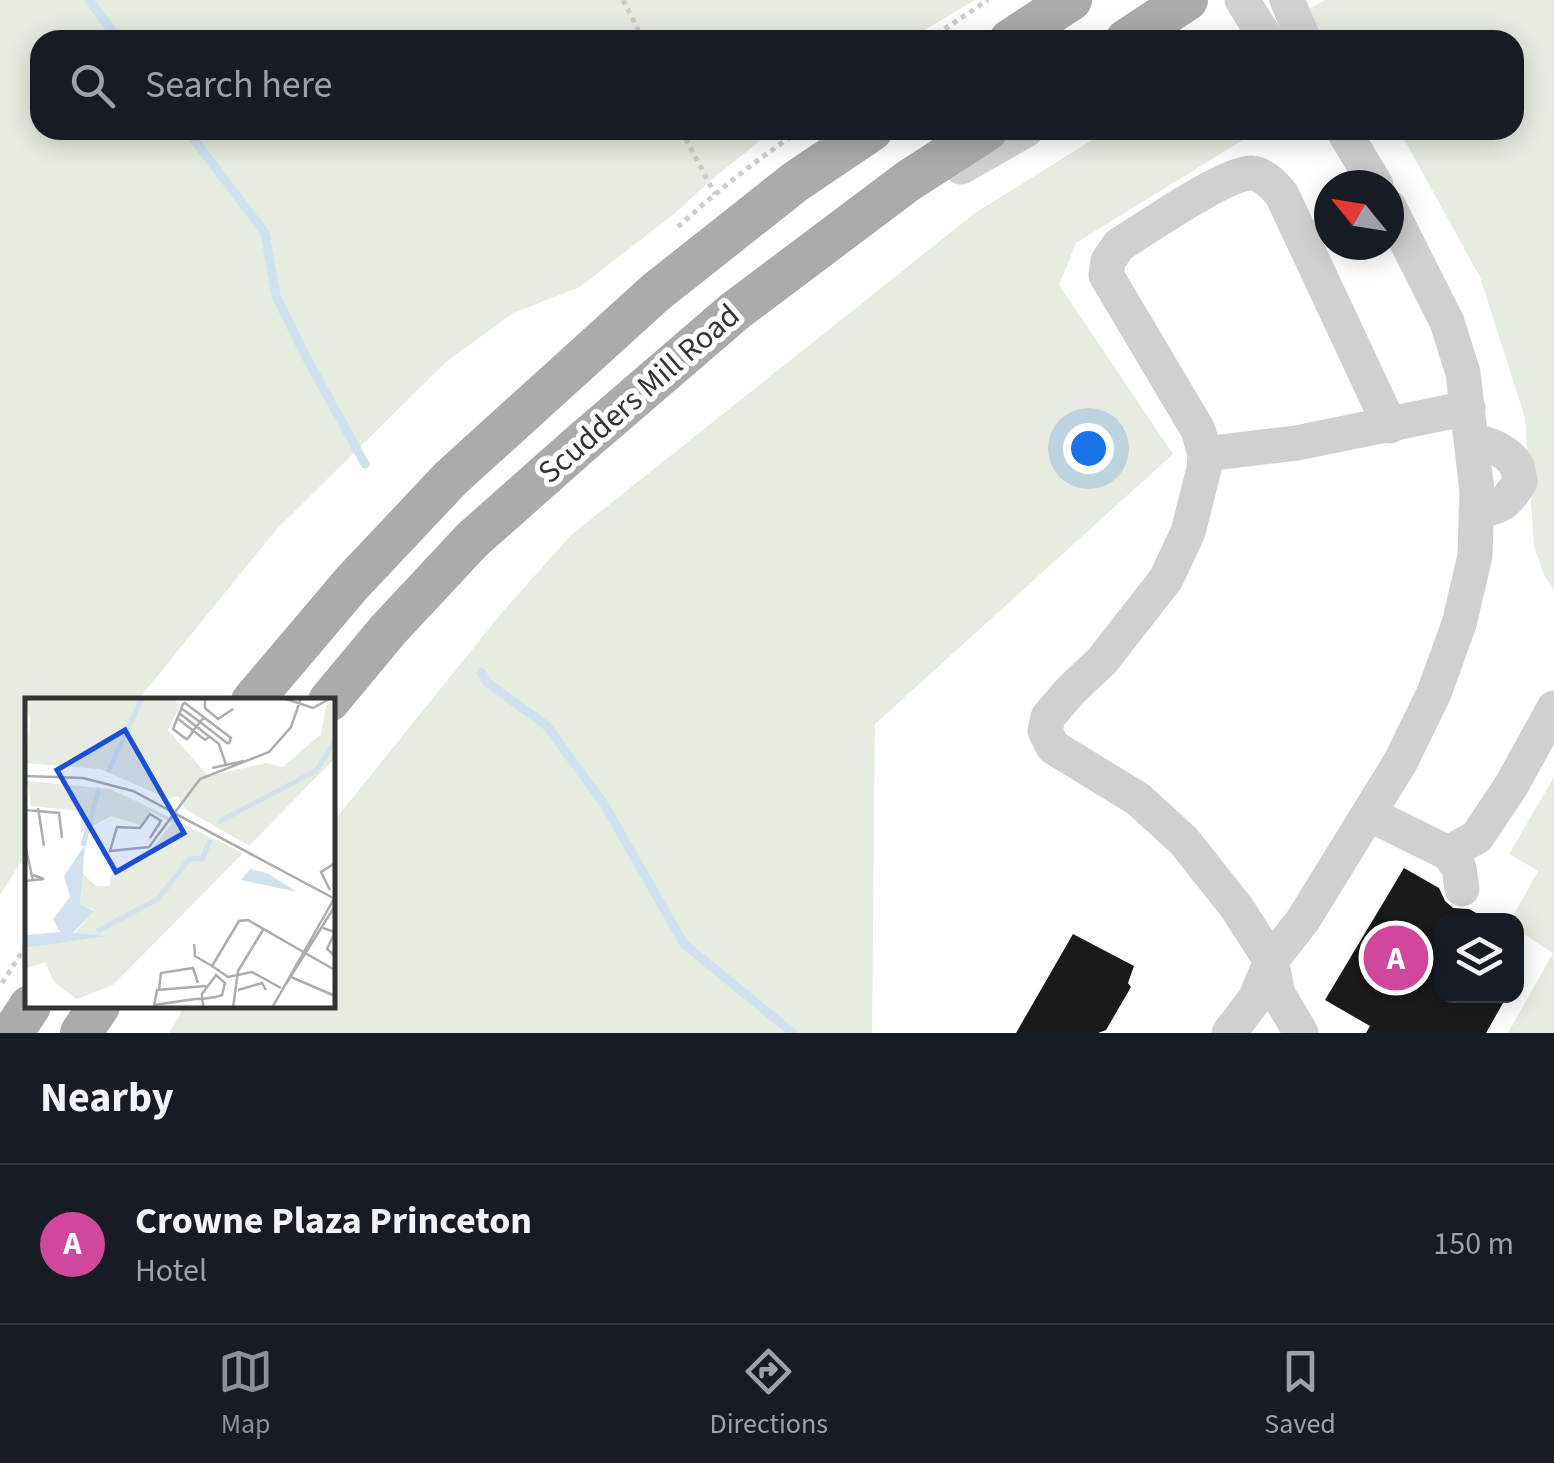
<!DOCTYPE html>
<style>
:root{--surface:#171b24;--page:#242831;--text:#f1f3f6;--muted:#9ea1a6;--line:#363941;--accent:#8c9099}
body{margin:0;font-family:"Source Sans 3",sans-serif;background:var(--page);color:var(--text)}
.controls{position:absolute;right:30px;bottom:30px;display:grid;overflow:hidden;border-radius:20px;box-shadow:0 5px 25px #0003}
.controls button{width:90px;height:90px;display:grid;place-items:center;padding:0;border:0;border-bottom:2px solid var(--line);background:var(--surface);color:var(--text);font:50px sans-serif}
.compass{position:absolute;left:1314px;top:170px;width:90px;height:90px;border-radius:50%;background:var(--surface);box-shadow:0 5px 25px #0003;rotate:300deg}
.you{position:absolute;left:1088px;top:448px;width:35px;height:35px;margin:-25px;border:8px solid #fff;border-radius:50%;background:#1a73e8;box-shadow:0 0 0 15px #1a73e833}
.badge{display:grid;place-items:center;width:65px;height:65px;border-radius:50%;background:var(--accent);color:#fff;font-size:32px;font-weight:700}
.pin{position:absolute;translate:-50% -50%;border:5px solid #fff;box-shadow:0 2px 10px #0006}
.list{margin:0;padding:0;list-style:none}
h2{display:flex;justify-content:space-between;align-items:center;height:130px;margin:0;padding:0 40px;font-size:42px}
h2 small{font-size:32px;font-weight:400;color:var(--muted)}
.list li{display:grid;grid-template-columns:65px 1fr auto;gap:30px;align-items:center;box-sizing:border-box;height:160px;padding:0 40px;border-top:2px solid var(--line)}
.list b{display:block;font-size:38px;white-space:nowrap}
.list p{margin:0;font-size:32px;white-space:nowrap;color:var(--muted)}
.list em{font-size:32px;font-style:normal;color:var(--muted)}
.icon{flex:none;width:55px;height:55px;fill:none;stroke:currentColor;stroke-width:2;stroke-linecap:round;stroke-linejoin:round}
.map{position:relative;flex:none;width:1554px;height:1033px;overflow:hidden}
.search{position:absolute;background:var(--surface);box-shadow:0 5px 25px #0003;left:30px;right:30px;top:30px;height:110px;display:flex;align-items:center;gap:25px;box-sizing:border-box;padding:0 35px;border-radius:30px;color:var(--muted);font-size:38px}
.sheet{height:290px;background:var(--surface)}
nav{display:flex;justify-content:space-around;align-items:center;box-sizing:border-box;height:140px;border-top:2px solid var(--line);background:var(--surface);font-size:28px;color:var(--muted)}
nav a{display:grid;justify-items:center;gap:5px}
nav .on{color:var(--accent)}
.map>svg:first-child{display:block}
</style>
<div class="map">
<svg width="1554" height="1033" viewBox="0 0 1554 1033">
<rect width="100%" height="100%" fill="#fff"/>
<!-- green -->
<g fill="#e6ecdf">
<polygon points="0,0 975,0 908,40 40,40 40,130 773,130 710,181 675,213 580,287 513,313 446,362 275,531 138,700 28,701 27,853 0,895"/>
<polygon points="1325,0 1554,0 1554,590 1544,575 1534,546 1525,418 1480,277 1399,130 1514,130 1514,40 1253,40"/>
<polygon points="1108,130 1259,130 1076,243 1059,285 1173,454 875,724 872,1033 169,1033 185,1006 332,1006 333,822 504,610 571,535 975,213"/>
<polygon points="1554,777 1554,1033 1508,1033 1553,953 1517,930 1516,921 1511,920 1538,871 1509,854"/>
</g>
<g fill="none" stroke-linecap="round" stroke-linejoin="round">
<!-- stream -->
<g stroke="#cfe2ee" stroke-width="9">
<polyline points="89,0 119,40"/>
<polyline points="187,130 265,233 276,296 305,355 365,464"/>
<polyline points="481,672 487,682 547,726 604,804 684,944 793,1033"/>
</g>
</g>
<!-- building -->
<g fill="#1a1a1a">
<polygon points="1404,868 1439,888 1445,901 1453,908 1469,909 1489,920 1442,920 1442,996 1507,996 1486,1033 1366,1033 1370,1026 1325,1000"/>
<polygon points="1073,934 1134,966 1128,983 1131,987 1106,1030 1098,1033 1016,1033"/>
</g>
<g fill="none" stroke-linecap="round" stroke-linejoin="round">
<!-- path -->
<g stroke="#cdcdcd" stroke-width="5" stroke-dasharray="5 5" stroke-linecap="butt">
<polyline points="623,0 643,40"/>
<polyline points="928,40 988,0"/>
<polyline points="681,130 715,194"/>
<path d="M678,227C716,192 757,159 801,130"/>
<polyline points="2,983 28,943"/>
</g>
<!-- minor -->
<g stroke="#d0d0d0" stroke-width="35">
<polyline points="1242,0 1267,40"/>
<polyline points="1287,0 1304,40"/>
<polyline points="1343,130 1376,185"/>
<polyline points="961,167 1026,130"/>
<path d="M1389,207L1447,322L1463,373L1477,491L1475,556L1459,624L1434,693L1401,761L1303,920L1271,961L1237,908L1184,841L1138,799L1053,747L1045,731L1048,717L1071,690L1102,661L1166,579L1188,532L1204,469L1205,454L1198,430L1106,275L1108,261L1119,245C1145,229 1225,173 1251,173C1264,174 1274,185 1282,195L1390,426"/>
<path d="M1473,442C1488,443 1508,451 1516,465C1519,470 1519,476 1520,482C1506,503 1502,508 1476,511"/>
<polyline points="1205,454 1297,443 1468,408"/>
<polyline points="1369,814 1448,853 1477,837 1511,786 1554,708"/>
<polyline points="1448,853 1459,868 1462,889"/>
<polyline points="1229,1033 1255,999 1271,961 1278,994 1301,1033"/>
</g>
<!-- major -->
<g stroke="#ababab" stroke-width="42">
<polyline points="1010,40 1071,0"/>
<polyline points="1126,40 1187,0"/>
<polyline points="252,701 352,583 451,478 656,292 795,182 872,130"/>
<polyline points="329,701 388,630 472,540 578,446 735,311 908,181 987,130"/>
<polyline points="12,1033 30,1006"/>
<polyline points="81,1033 99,1006"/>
</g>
</g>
<g text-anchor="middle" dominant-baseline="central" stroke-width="10" stroke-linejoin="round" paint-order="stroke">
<!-- street labels -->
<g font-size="32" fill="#333" stroke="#fff">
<text transform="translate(639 394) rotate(-41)">Scudders Mill Road</text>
</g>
</g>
<!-- overview -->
<g transform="translate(25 698)">
<rect width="310" height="310" fill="#fff"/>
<path d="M0,0H147L155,7L143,32L183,78L241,65L258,69L296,36L301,8L310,0V60L224,148L160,111L153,98L144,101L75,71L0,65L5,24ZM2,83L86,91L218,155L88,287L52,301L29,284L20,264L0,271V250L83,238L49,236L69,212L55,206L57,175L71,188H85L87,173L120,160L147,125L125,113L115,127L86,118L56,134L55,113L6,108Z" fill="#e6ecdf"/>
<path d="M60,147L55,206L69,213L48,235L84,238L0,250L2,237L35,234L28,221L45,199L39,178ZM225,171L242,175L272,194L216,182Z" fill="#cfe2ee"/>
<path fill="none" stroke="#cfe2ee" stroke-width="5" d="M83,74L117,0M193,124L291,73L310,43M58,148L74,90M72,233L133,201L165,160L177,161L185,142"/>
<path fill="none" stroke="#adadad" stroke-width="2.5" d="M180,0V10L193,21L208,11M258,0L288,10L306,0M156,10L175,24L188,34L202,45H204L206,40L160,5L158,6L148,31L161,41H162L165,38L168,33L175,24L179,19M154,15L194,46L201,67M152,20L180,42L185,38M187,70L219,63M0,78L58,80L108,93L310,201M13,110L19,148M0,112L34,115L37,140M125,140L136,123L125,116L115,130L92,129L85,153L124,149L175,81L244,54L266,29L276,0M0,146L8,183M0,183L19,181L8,177M305,192L296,174L310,165M298,230L310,234L302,251L310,258M169,246L170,258L187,268M266,279L310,298M261,286L310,208M256,290L227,274L203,279L187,268L214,223L223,222L308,271M134,292L136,275L168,270L173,285M213,292L237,285L241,292M129,307L170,301H177L191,299L197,297L200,285L191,277L177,296V301L178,306V310M129,308L132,292L181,288M208,310L213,273L238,232M247,310L310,199"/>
<path fill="#1d4ed8" fill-opacity="0.15" stroke="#1d4ed8" stroke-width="5" d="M100,32L159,135L91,174L32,72Z"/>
<rect width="310" height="310" fill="none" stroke="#333" stroke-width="5"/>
</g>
</svg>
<div class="controls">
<button><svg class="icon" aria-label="layers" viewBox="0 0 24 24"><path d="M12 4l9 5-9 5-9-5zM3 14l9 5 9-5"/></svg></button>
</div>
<svg class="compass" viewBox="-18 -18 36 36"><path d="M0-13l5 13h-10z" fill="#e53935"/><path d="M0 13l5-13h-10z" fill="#9ea1a6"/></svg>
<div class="you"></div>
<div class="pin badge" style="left:1396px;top:958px;background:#d1479c">A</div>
<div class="search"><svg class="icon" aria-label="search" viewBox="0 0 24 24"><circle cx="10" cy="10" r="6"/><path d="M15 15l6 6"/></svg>Search here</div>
</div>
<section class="sheet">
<h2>Nearby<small></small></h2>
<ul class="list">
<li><span class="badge" style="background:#d1479c">A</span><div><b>Crowne Plaza Princeton</b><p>Hotel</p></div><em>150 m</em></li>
</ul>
</section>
<nav>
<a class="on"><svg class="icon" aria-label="map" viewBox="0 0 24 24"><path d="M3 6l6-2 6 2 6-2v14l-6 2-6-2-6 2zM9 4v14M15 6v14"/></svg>Map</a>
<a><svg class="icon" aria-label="directions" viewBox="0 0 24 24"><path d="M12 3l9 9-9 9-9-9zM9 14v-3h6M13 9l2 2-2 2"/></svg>Directions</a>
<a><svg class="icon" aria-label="saved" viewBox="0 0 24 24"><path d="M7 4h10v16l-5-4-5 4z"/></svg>Saved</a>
</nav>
